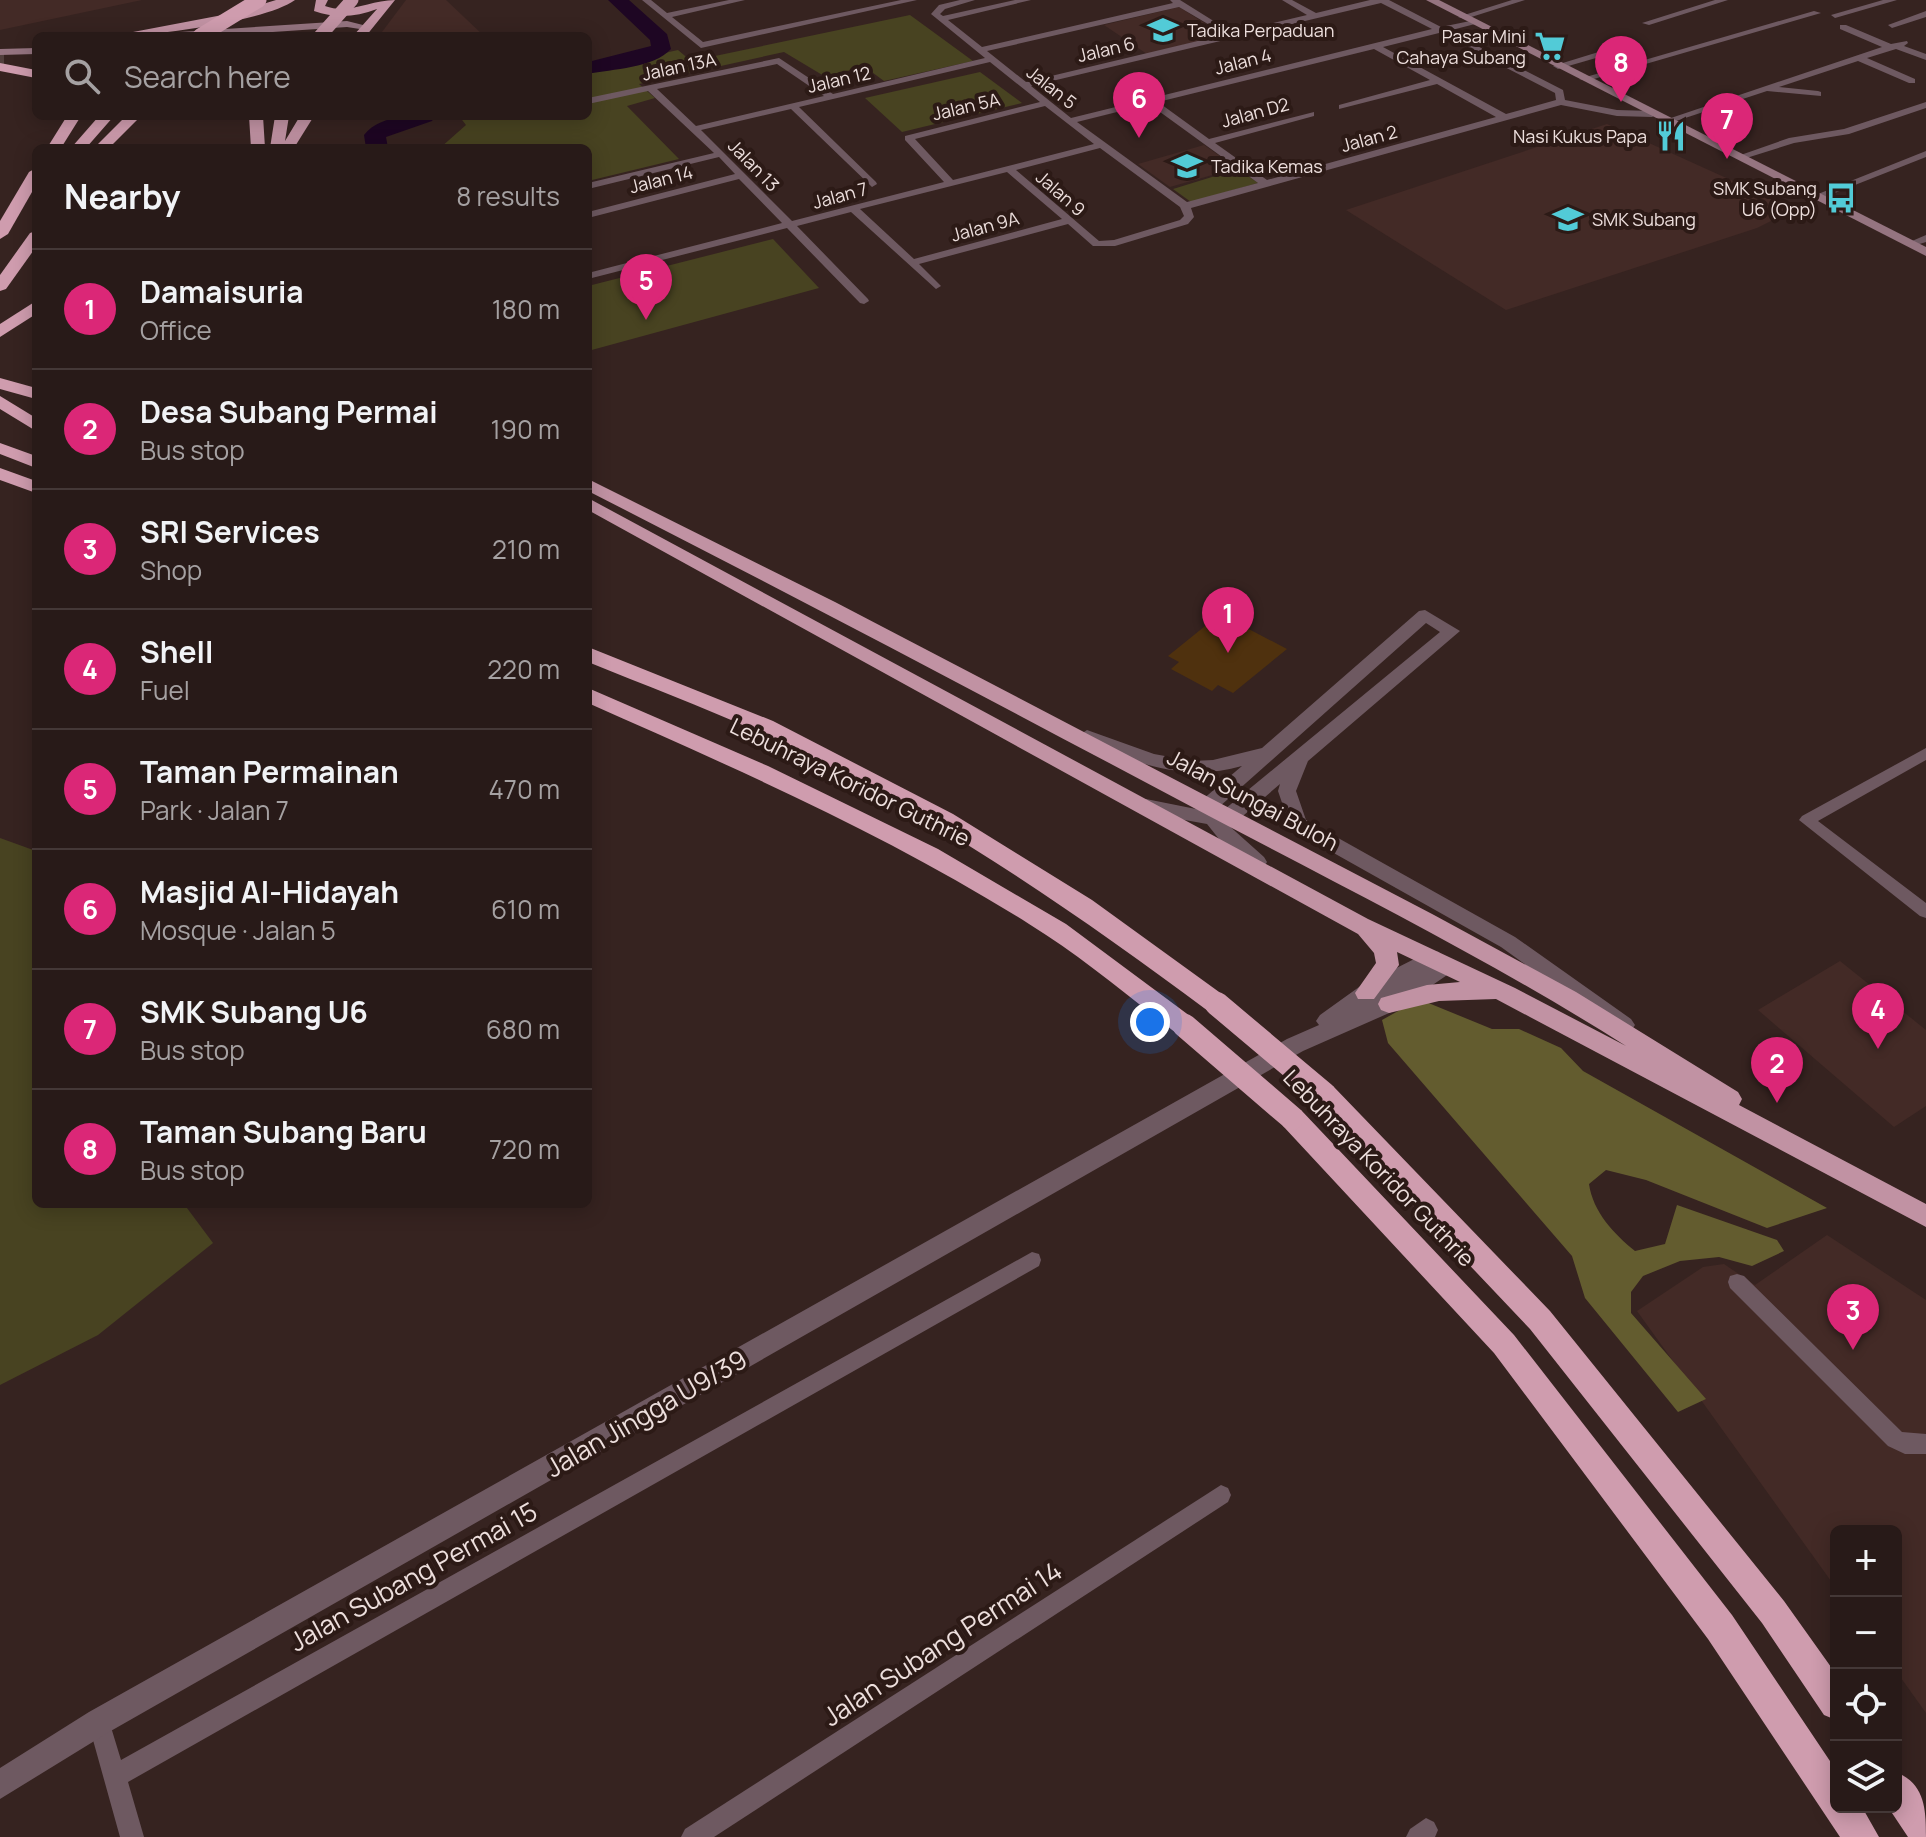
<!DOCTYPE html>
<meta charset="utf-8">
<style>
:root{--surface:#281a18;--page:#302321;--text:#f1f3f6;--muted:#a5a1a2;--line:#443837;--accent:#db2777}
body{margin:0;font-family:Manrope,sans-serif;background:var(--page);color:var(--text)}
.controls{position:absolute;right:24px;bottom:24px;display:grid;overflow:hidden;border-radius:12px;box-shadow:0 4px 20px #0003}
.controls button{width:72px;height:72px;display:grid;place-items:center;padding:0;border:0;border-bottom:2px solid var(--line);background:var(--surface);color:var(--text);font:40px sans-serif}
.you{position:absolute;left:1150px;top:1022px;width:28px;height:28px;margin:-20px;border:6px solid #fff;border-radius:50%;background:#1a73e8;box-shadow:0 0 0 12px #1a73e833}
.badge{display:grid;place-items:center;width:52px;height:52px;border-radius:50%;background:var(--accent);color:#fff;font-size:26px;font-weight:700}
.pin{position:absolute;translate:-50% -66px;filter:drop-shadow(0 2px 4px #0008)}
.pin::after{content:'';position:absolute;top:42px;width:28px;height:24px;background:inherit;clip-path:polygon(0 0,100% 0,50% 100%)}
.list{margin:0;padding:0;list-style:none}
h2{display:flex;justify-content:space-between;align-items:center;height:104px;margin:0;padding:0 32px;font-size:34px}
h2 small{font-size:26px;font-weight:400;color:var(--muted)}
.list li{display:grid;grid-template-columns:52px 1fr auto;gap:24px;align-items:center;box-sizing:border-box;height:120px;padding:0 32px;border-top:2px solid var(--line)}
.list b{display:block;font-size:30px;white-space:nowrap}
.list p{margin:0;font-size:26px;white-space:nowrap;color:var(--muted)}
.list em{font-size:26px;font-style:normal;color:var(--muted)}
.icon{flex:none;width:44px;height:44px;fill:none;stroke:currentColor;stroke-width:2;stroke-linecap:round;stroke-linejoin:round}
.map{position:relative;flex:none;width:1926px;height:1837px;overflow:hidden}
.search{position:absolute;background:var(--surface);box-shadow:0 4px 20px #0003;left:32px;top:32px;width:560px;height:88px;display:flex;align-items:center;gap:20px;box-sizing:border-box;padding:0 28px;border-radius:12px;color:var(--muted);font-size:30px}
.panel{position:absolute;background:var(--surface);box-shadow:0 4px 20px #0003;left:32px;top:144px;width:560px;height:1064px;border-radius:12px}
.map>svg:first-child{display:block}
</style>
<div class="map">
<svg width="1926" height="1837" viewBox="0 0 1926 1837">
<rect width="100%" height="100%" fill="#362320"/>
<!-- built -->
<g fill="#432a26">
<polygon points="0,0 142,0 0,30"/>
<polygon points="406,0 446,0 484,36 379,36"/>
<polygon points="1179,7 1223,35 1147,54 1104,25"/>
<polygon points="1607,124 1795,209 1757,228 1506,310 1346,210"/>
<polygon points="1204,145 1237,168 1170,187 1138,164"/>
<polygon points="1840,961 1926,1030 1926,1106 1894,1127 1758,1010"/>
<polygon points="1827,1235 1926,1300 1926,1713 1896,1671 1896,1531 1836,1531 1836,1588 1637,1311 1703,1267 1724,1264 1755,1285"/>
</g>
<!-- green -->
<g fill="#484321">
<polygon points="910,15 973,61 884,81 865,67 824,76 784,52 639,84 655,98 627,106 679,159 588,181 588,148 440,148 466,125 459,116 588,116 588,70 678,50 691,61"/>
<polygon points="980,72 1022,103 902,132 865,98"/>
<polygon points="1238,169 1258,183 1191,202 1173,189"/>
<polygon points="773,239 819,288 588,351 588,286"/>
<polygon points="0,838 36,851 36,1204 184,1204 213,1243 98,1335 0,1385"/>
</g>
<!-- forest -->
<path fill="#635c2f" d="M1426,1002L1492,1029H1519L1561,1048L1583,1071L1827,1208L1767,1228L1646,1180L1606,1170L1589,1184C1593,1212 1614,1234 1635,1251L1665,1244L1677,1205L1777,1240L1784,1251L1752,1266L1719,1257L1680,1261L1643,1276L1631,1292V1313L1706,1399L1678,1412L1585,1298L1572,1256L1388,1043L1382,1020L1407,1006Z"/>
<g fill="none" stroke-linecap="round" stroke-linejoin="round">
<!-- river -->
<g fill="#1e0623" fill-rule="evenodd">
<path d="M608,0H629L667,34L671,49C654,68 612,69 588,74V62L651,46L650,40Z"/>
<path d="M401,116H435L432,121L386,137L388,148H366L364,135C373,123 387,120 401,116Z"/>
</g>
</g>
<!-- building -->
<polygon fill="#4f310e" points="1220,614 1287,649 1233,693 1218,685 1212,691 1171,669 1179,662 1168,656"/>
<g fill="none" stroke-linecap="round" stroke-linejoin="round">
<!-- motorway-tunnel -->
<polyline stroke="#513f3c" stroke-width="15" stroke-dasharray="15 7" stroke-linecap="butt" points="0,61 4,61"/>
<!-- minor -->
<g fill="#6e5961" fill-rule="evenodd">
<polygon points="642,0 651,0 667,13 729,0 745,0 672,17 703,42 901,0 917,0 701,48"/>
<path d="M960,0H975L945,9L940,14L943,16L1015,0H1031L948,20L982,47L1173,3L1170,0H1180L1220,25L1213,27L1179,7L987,51L1026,82L1307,15L1282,0H1292L1316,13L1370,0H1389L1441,27L1475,20V24L1448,31L1563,90L1565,100L1617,110L1652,111L1657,114L1652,117L1617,116L1561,105L1191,208L1194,217L1188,224L1115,246H1093L1068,224L919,264L941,286L936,289L851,212L797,226L868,299L869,301L864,304L860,303L787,228L588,279V273L782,223L739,179L588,218V212L735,174L719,157L588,189V183L714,153L648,91L588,104V98L779,58L833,94L985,58L931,14L939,5ZM1381,3L1432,29L1071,118L1031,86ZM1439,33L1555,93L1556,100L1506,114L1383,47ZM1374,49L1430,80L1339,105V109L1437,84L1496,117L1267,180L1215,143L1314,116V112L1209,139L1158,102ZM990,62L1040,102L905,136V140L944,182L792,221L701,130L791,109L872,187L877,184L876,182L799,107ZM777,64L824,96L696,126L657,89ZM1149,104L1258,183L1187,202L1077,122ZM1045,106L1094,144L953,180L915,139ZM1100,148L1180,207L1184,216L1180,220L1114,240L1099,241L1016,170ZM1007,172L1062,219L914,259L860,209Z"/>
<polygon points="1512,0 1525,0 1465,19 1458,17"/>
<polygon points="1715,0 1728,0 1649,25 1642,23"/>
<polygon points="1883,0 1897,0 1835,18 1831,15"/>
<polygon points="1814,11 1821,13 1587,81 1579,79"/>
<polygon points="1926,11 1926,17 1892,28 1888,25"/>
<polygon points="1840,25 1846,25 1891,44 1907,41 1908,43 1904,46 1926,54 1926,60 1896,49 1867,58 1915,79 1915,83 1909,83 1858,61 1779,87 1818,91 1821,92 1821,96 1767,91 1670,123 1662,121 1882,47 1840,29"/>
<polygon points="1631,42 1635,45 1634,47 1558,69 1553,66"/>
<polygon points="1926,102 1926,108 1849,134 1794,143 1740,160 1735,157 1789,138 1844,129"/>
<polygon points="1926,151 1926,157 1822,198 1813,196"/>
<polygon points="1926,235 1926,242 1910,247 1905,244"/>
<polygon points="1926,748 1926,760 1818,821 1926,903 1926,918 1920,916 1799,820 1802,816"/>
<polygon points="1032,1252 1039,1254 1041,1260 1039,1266 128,1782 144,1837 120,1837 88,1722 91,1714 99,1711 107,1714 121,1760"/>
<polygon points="1737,1274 1744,1276 1902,1432 1926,1434 1926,1454 1905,1454 1888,1446 1730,1288 1728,1282 1730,1276"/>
<polygon points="1221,1485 1228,1488 1231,1495 1228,1502 714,1837 681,1837 685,1829"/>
<polygon points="1426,1818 1434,1822 1438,1830 1435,1837 1406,1837 1410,1829"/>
</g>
<!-- tertiary -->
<g fill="#6e5961" fill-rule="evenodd">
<path d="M1425,610L1460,631L1308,761L1296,791L1306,820L1515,937L1631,1019L1635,1025L1631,1031H1617L1501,947L1291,829L1278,791L1280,784L1237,821L1226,823L1264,857L1267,862L1264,867L1257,869L1227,849L1207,824L1146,813L1137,806L1146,799L1201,810L1202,800L1242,766C1184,783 1133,762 1081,740L1078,736L1087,730L1154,754L1192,761L1213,760L1262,748L1419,611ZM1426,623L1440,632L1225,809L1220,810L1219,807Z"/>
<polygon points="1432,950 1439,952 1442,958 1453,959 1456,965 1453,971 1396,1010 1303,1051 109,1732 0,1799 0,1768 89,1712 1287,1039 1319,1025 1316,1021 1320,1015 1359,987"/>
</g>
<!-- secondary -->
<g fill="#957480" fill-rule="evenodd">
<polygon points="1426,0 1439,0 1926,247 1926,256"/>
<polygon points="347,21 371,27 366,30 347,27 214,36 158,36 164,33"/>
<polygon points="36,48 36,54 0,55 0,49"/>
</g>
<!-- trunk -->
<g fill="#c192a3" fill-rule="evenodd">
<path d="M276,0H295C264,22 152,36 112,36L233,13Z"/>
<path d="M316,0H328L325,6C349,15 370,0 395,0L366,36H353L377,9C356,17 336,19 314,11Z"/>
<polygon points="249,116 263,116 265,148 251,148"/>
<polygon points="275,116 289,116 285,141 300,116 314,116 294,148 270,148"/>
<path d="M588,479L835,602L1434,915L1576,992L1738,1092L1742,1099L1739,1105L1926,1204V1227L1496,999L1439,1001L1389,1013L1381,1010L1378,1004L1381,998L1427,985L1460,982L1397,952L1399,965L1374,999H1358L1355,993L1376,963L1374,953L1358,934L588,510V498L1368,919L1515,988L1626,1046C1492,961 1349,890 1209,816C1002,706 796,597 588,491Z"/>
</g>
<!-- motorway -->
<g fill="#cf9cae" fill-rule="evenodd">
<polygon points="0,63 36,70 36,78 0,71"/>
<polygon points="67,116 81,116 61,148 47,148"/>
<polygon points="99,116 114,116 86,148 71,148"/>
<polygon points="126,116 141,116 109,148 94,148"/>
<polygon points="36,168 36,185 8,234 0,239 0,221 29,172"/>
<polygon points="36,231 36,247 6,289 0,291 0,275 30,233"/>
<polygon points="36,301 36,314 0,337 0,324"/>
<polygon points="0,378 36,388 36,399 0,389"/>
<polygon points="0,396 36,418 36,431 0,409"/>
<polygon points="0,443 36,456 36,468 0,454"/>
<polygon points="0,468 36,481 36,493 0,480"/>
<path d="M588,647L773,721L953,814L1092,900L1226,997L1230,1004L1226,1011L1217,1014L1208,1011C1066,905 918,804 756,731C701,706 644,685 588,662Z"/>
<path d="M588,688L768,766L938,849L1066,924L1194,1019L1198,1026L1194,1033L1185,1036L1176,1033C1128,996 1081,956 1029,924C890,836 739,770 588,703Z"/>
<polygon points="1324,1083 1333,1086 1550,1311 1784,1601 1836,1674 1836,1720 1824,1715 1762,1623 1530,1329 1315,1102 1311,1094 1315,1086"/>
<polygon points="1292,1107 1301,1110 1514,1335 1732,1615 1836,1770 1836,1807 1862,1807 1879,1837 1840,1837 1708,1639 1494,1353 1283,1126 1279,1118 1283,1110"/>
<path d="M1896,1772C1925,1784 1926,1809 1926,1837H1908L1888,1807H1896Z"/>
</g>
<!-- trunk-bridge -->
<polyline stroke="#c192a3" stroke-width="13" points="320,36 352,0"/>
<!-- motorway-bridge-far1 -->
<polyline stroke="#cf9cae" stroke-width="15" points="200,36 259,0"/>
<!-- motorway-bridge -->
<g stroke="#cf9cae" stroke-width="24">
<polyline points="1217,1004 1324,1094"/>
<polyline points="1185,1026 1292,1118"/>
</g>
</g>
<!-- icons -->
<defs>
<g id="school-bare" transform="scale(2.4)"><path d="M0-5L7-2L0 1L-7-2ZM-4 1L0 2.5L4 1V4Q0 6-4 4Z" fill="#52cbd7" stroke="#2c1a16" stroke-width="2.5" paint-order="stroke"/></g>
<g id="supermarket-bare" transform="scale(2.4)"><path d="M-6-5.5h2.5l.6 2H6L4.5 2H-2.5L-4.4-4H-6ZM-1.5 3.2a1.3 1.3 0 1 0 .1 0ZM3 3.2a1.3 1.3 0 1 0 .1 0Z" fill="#52cbd7" stroke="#2c1a16" stroke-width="2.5" paint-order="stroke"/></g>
<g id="restaurant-bare" transform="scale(2.4)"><path d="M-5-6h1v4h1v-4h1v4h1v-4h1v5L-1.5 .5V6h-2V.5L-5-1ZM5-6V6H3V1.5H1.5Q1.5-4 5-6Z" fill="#52cbd7" stroke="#2c1a16" stroke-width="2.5" paint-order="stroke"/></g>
<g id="bus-bare" transform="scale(2.4)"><path d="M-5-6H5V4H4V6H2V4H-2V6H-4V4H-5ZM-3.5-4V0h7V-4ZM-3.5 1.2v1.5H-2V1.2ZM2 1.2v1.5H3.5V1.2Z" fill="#52cbd7" stroke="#2c1a16" stroke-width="2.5" paint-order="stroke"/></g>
</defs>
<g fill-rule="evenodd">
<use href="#school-bare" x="1163" y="30"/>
<use href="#supermarket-bare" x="1550" y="46"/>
<use href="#restaurant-bare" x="1671" y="136"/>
<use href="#school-bare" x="1187" y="166"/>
<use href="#bus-bare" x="1841" y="198"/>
<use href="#school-bare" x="1568" y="219"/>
</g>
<g text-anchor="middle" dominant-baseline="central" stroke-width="8" stroke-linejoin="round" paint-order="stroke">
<!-- far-poi labels -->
<g font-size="18" fill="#eddfdd" stroke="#2c1a16" text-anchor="start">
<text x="1187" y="30">Tadika Perpaduan</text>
<text x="1526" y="36" text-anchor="end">Pasar Mini<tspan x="1526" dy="21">Cahaya Subang</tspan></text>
<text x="1647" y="136" text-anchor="end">Nasi Kukus Papa</text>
<text x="1211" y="166">Tadika Kemas</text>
<text x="1817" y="188" text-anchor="end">SMK Subang<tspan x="1817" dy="21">U6 (Opp)</tspan></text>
<text x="1592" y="219">SMK Subang</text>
</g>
<!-- far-street labels -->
<g font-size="18" fill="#eddfdd" stroke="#2c1a16">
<text transform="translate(1106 49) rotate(-13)">Jalan 6</text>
<text transform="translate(1243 61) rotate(-14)">Jalan 4</text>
<text transform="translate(679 66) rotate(-12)">Jalan 13A</text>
<text transform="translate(839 79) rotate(-13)">Jalan 12</text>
<text transform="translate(1052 87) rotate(38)">Jalan 5</text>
<text transform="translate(966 106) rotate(-13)">Jalan 5A</text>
<text transform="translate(1255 112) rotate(-15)">Jalan D2</text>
<text transform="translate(1369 138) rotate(-15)">Jalan 2</text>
<text transform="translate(754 165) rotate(46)">Jalan 13</text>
<text transform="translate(661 179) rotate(-14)">Jalan 14</text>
<text transform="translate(1061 193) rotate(41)">Jalan 9</text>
<text transform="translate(840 195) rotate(-15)">Jalan 7</text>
<text transform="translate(985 226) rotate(-15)">Jalan 9A</text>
</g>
<!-- street labels -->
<g font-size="22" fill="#eddfdd" stroke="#2c1a16">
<text transform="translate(850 782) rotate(26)">Lebuhraya Koridor Guthrie</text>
<text transform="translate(1253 800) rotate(28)">Jalan Sungai Buloh</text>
<text transform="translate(1379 1168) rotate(46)">Lebuhraya Koridor Guthrie</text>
</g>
<!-- near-street labels -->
<g font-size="26" fill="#eddfdd" stroke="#2c1a16">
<text transform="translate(646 1413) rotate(-30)">Jalan Jingga U9/39</text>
<text transform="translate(413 1576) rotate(-29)">Jalan Subang Permai 15</text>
<text transform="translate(942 1643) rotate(-33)">Jalan Subang Permai 14</text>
</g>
</g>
</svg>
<div class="controls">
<button>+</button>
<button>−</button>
<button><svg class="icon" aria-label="locate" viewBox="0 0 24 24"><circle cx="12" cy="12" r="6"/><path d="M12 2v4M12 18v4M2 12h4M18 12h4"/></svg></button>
<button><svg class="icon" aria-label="layers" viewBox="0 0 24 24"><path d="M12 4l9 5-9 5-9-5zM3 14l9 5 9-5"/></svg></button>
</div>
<div class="you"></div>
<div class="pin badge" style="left:1228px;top:653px">1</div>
<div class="pin badge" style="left:1777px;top:1103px">2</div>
<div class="pin badge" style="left:1853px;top:1350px">3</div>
<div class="pin badge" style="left:1878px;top:1049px">4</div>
<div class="pin badge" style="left:646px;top:320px">5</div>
<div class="pin badge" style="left:1139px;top:138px">6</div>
<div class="pin badge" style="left:1727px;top:159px">7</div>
<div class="pin badge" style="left:1621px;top:102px">8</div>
<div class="search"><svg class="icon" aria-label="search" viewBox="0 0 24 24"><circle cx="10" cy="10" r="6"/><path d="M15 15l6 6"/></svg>Search here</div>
<section class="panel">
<h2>Nearby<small>8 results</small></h2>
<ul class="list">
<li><span class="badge">1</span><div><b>Damaisuria</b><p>Office</p></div><em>180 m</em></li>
<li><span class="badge">2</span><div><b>Desa Subang Permai</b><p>Bus stop</p></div><em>190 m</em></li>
<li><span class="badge">3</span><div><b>SRI Services</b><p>Shop</p></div><em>210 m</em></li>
<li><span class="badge">4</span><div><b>Shell</b><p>Fuel</p></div><em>220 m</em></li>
<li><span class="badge">5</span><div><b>Taman Permainan</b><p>Park · Jalan 7</p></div><em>470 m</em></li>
<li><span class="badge">6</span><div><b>Masjid Al-Hidayah</b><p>Mosque · Jalan 5</p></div><em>610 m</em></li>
<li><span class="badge">7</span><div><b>SMK Subang U6</b><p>Bus stop</p></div><em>680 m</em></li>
<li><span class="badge">8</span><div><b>Taman Subang Baru</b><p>Bus stop</p></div><em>720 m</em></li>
</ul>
</section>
</div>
